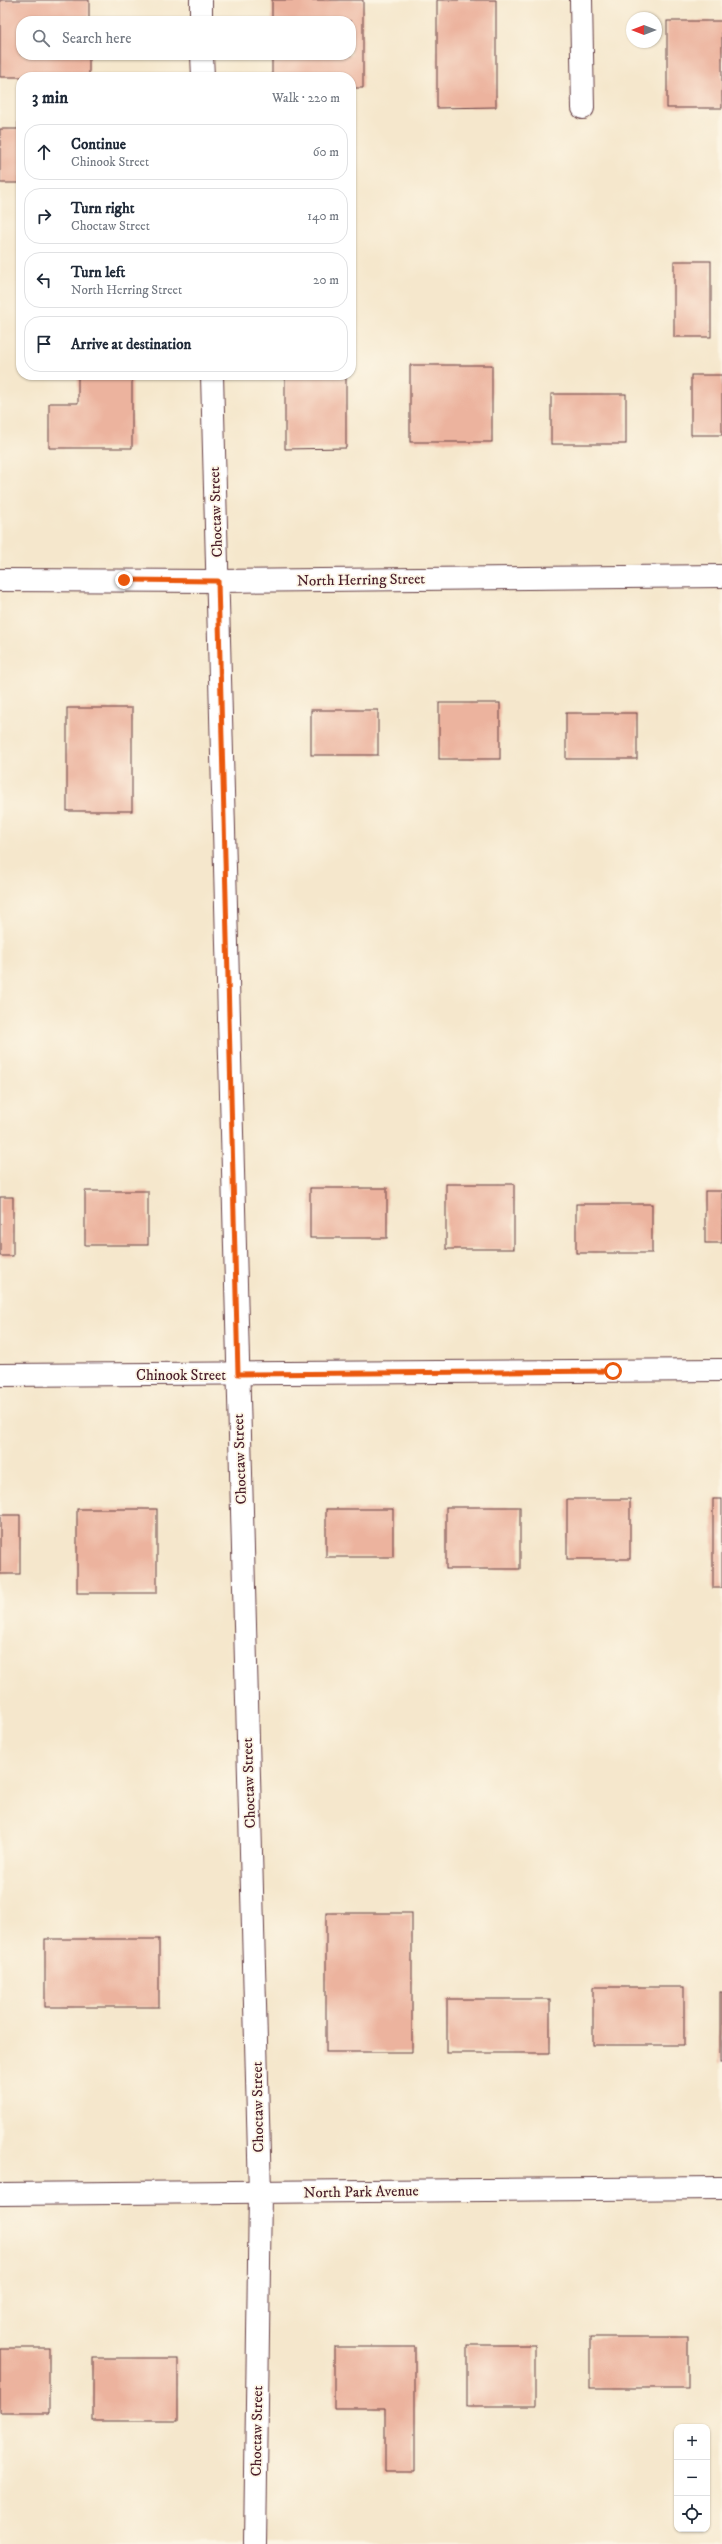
<!DOCTYPE html>
<meta charset="utf-8">
<style>
:root{--surface:#fff;--page:#f6f6f7;--text:#1f2937;--muted:#747a83;--line:#e0e1e3}
body{margin:0;font-family:"IM FELL DW Pica",serif;background:var(--page);color:var(--text)}
.controls{position:absolute;right:12px;bottom:12px;display:grid;overflow:hidden;border-radius:8px;box-shadow:0 1px 3px #0004}
.controls button{width:36px;height:36px;display:grid;place-items:center;padding:0;border:0;border-bottom:1px solid var(--line);background:var(--surface);color:var(--text);font:20px sans-serif}
.compass{position:absolute;left:626px;top:12px;width:36px;height:36px;border-radius:50%;background:var(--surface);box-shadow:0 1px 3px #0004;rotate:270deg}
.stop{position:absolute;width:12px;height:12px;margin:-9px;border:3px solid #ea580c;border-radius:50%;background:#fff}
.stop.end{background:#ea580c;border-color:#fff;box-shadow:0 1px 4px #0008}
.list{margin:0;padding:0;list-style:none}
h2{display:flex;justify-content:space-between;align-items:center;height:52px;margin:0;padding:0 16px;font-size:17px}
h2 small{font-size:13px;font-weight:400;color:var(--muted)}
.list li{display:grid;grid-template-columns:26px 1fr auto;gap:12px;align-items:center;box-sizing:border-box;height:56px;margin:0 8px 8px;padding:0 8px;border:1px solid var(--line);border-radius:16px}
.list b{display:block;font-size:15px;white-space:nowrap}
.list p{margin:0;font-size:13px;white-space:nowrap;color:var(--muted)}
.list em{font-size:13px;font-style:normal;color:var(--muted)}
.icon{flex:none;width:22px;height:22px;fill:none;stroke:currentColor;stroke-width:2;stroke-linecap:round;stroke-linejoin:round}
.map{position:relative;flex:none;width:722px;height:2544px;overflow:hidden}
.search{position:absolute;background:var(--surface);box-shadow:0 1px 3px #0004;left:16px;top:16px;width:340px;height:44px;display:flex;align-items:center;gap:10px;box-sizing:border-box;padding:0 14px;border-radius:16px;color:var(--muted);font-size:15px}
.panel{position:absolute;background:var(--surface);box-shadow:0 1px 3px #0004;left:16px;top:72px;width:340px;height:308px;border-radius:16px}
.map>svg:first-child{display:block}
</style>
<div class="map">
<svg width="722" height="2544" viewBox="0 0 722 2544">
<rect width="100%" height="100%" fill="#fcf5e5"/>
<filter id="ink" filterUnits="userSpaceOnUse"><feTurbulence type="fractalNoise" baseFrequency=".025" numOctaves="2"/><feDisplacementMap in="SourceGraphic" scale="8" xChannelSelector="R" yChannelSelector="G"/><feConvolveMatrix kernelMatrix="1 2 1 2 8 2 1 2 1" color-interpolation-filters="sRGB"/></filter>
<filter id="wash" filterUnits="userSpaceOnUse"><feTurbulence type="fractalNoise" baseFrequency=".012" numOctaves="4" result="noise"/><feDisplacementMap in="SourceGraphic" scale="16" xChannelSelector="R" yChannelSelector="G"/><feGaussianBlur stdDeviation="0.9" result="paint"/><feColorMatrix in="noise" values="0 0 0 0 0 0 0 0 0 0 0 0 0 0 0 0 0 1.4 0 .05"/><feComposite in="paint" operator="in"/></filter>
<g filter="url(#wash)">
<rect width="100%" height="100%" fill="#f5e7cc"/>
<g id="blocks">
<!-- building -->
<g fill="#ecb39e">
<polygon points="0,0 89,0 89,21 21,21 21,55 89,55 89,77 0,77"/>
<polygon points="272,0 363,0 363,88 351,88 351,77 272,77 272,55 351,55 351,21 272,21"/>
<polygon points="437,0 496,0 496,107 437,108"/>
<rect x="667" y="21" width="55" height="87"/>
<polygon points="18,110 21,110 21,183 0,183 0,129 18,129"/>
<rect x="674" y="261" width="37" height="76"/>
<rect x="410" y="365" width="82" height="77"/>
<polygon points="78,375 132,375 132,448 49,448 49,403 78,403"/>
<polygon points="285,375 346,375 346,448 285,449"/>
<rect x="691" y="375" width="31" height="60"/>
<rect x="551" y="394" width="75" height="50"/>
<rect x="439" y="703" width="61" height="56"/>
<rect x="67" y="708" width="65" height="103"/>
<rect x="311" y="710" width="67" height="45"/>
<rect x="566" y="713" width="71" height="46"/>
<rect x="446" y="1184" width="68" height="65"/>
<rect x="310" y="1188" width="77" height="50"/>
<rect x="85" y="1191" width="63" height="54"/>
<rect x="705" y="1191" width="17" height="52"/>
<rect x="0" y="1197" width="13" height="59"/>
<rect x="576" y="1204" width="76" height="49"/>
<rect x="567" y="1499" width="63" height="60"/>
<rect x="713" y="1499" width="9" height="89"/>
<rect x="446" y="1507" width="74" height="62"/>
<rect x="77" y="1509" width="80" height="84"/>
<rect x="326" y="1509" width="67" height="48"/>
<rect x="0" y="1515" width="20" height="59"/>
<rect x="326" y="1913" width="86" height="139"/>
<rect x="45" y="1939" width="114" height="68"/>
<rect x="593" y="1987" width="91" height="58"/>
<rect x="720" y="1992" width="2" height="71"/>
<rect x="447" y="1999" width="103" height="54"/>
<rect x="590" y="2337" width="98" height="51"/>
<rect x="467" y="2345" width="68" height="61"/>
<polygon points="334,2347 415,2347 415,2471 385,2471 385,2408 334,2408"/>
<rect x="0" y="2348" width="49" height="65"/>
<rect x="93" y="2358" width="85" height="63"/>
</g>
</g>
</g>
<g filter="url(#ink)">
<use href="#blocks" fill-opacity="0" stroke="#643d43" stroke-width="1"/>
<g fill="none" stroke-linecap="round" stroke-linejoin="round">
<!-- minor casing -->
<g stroke="#643d43" stroke-width="24">
<g id="minor">
<polyline points="201,0 201,21"/>
<polyline points="581,0 583,108"/>
<polyline points="202,55 203,77"/>
<polyline points="212,375 260,2193"/>
<polyline points="0,580 218,581 722,576"/>
<polyline points="0,1375 722,1370"/>
</g>
</g>
<!-- tertiary casing -->
<g stroke="#643d43" stroke-width="24">
<g id="tertiary">
<polyline points="0,2194 722,2188"/>
<polyline points="255,2544 260,2193"/>
</g>
</g>
<!-- minor -->
<use href="#minor" stroke="#fff" stroke-width="22"/>
<!-- tertiary -->
<use href="#tertiary" stroke="#fff" stroke-width="22"/>
</g>
</g>
<g fill="none" stroke-linecap="round" stroke-linejoin="round" filter="url(#ink)">
<!-- route -->
<polyline stroke="#ea580c" stroke-width="5" points="124,580 218,581 238,1374 613,1371"/>
</g>
<g text-anchor="middle" dominant-baseline="central" stroke-width="3.5" stroke-linejoin="round" paint-order="stroke">
<!-- street labels -->
<g font-size="15" fill="#4a1f2b" stroke="#fcf5e5">
<text transform="translate(216 512) rotate(-92)">Choctaw Street</text>
<text transform="translate(361 580) rotate(-1)">North Herring Street</text>
<text x="181" y="1375">Chinook Street</text>
<text transform="translate(240 1459) rotate(-92)">Choctaw Street</text>
<text transform="translate(249 1783) rotate(-92)">Choctaw Street</text>
<text transform="translate(258 2107) rotate(-91)">Choctaw Street</text>
<text transform="translate(361 2192) rotate(-1)">North Park Avenue</text>
<text transform="translate(257 2431) rotate(-89)">Choctaw Street</text>
</g>
</g>
</svg>
<div class="controls">
<button>+</button>
<button>−</button>
<button><svg class="icon" aria-label="locate" viewBox="0 0 24 24"><circle cx="12" cy="12" r="6"/><path d="M12 2v4M12 18v4M2 12h4M18 12h4"/></svg></button>
</div>
<svg class="compass" viewBox="-18 -18 36 36"><path d="M0-13l5 13h-10z" fill="#e53935"/><path d="M0 13l5-13h-10z" fill="#747a83"/></svg>
<div class="stop" style="left:613px;top:1371px"></div>
<div class="stop end" style="left:124px;top:580px"></div>
<div class="search"><svg class="icon" aria-label="search" viewBox="0 0 24 24"><circle cx="10" cy="10" r="6"/><path d="M15 15l6 6"/></svg>Search here</div>
<section class="panel">
<h2>3 min<small>Walk · 220 m</small></h2>
<ul class="list">
<li><svg class="icon" aria-label="ahead" viewBox="0 0 24 24"><path d="M12 20V5M6 11l6-6 6 6"/></svg><div><b>Continue</b><p>Chinook Street</p></div><em>60 m</em></li>
<li><svg class="icon" aria-label="right" viewBox="0 0 24 24"><path d="M7 20v-9h11M14 6l5 5-5 5"/></svg><div><b>Turn right</b><p>Choctaw Street</p></div><em>140 m</em></li>
<li><svg class="icon" aria-label="left" viewBox="0 0 24 24"><path d="M17 20v-9H6M10 6l-5 5 5 5"/></svg><div><b>Turn left</b><p>North Herring Street</p></div><em>20 m</em></li>
<li><svg class="icon" aria-label="arrive" viewBox="0 0 24 24"><path d="M6 21V4h12l-3 4 3 4H6"/></svg><div><b>Arrive at destination</b></div></li>
</ul>
</section>
</div>
